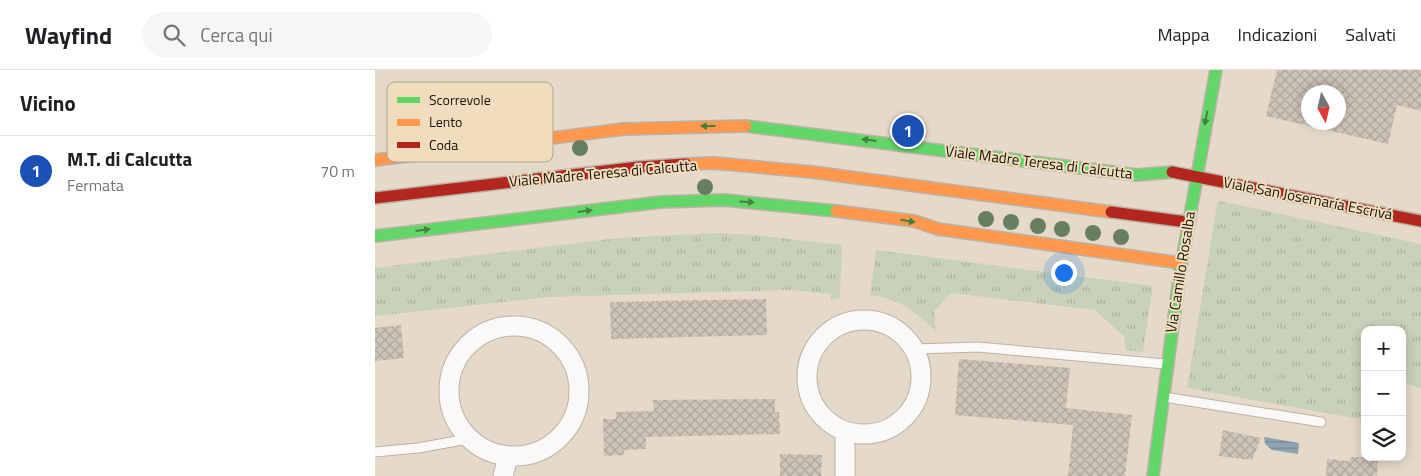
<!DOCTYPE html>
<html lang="it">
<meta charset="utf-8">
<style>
:root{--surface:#fff;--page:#f6f6f6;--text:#202124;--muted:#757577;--line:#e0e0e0;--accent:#1a73e8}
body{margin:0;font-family:"Titillium Web",sans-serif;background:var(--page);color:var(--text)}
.controls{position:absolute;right:15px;bottom:15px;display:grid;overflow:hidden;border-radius:10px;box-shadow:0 2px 12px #0003}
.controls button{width:45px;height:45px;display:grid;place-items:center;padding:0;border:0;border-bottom:1px solid var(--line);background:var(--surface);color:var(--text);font:25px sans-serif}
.compass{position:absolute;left:926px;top:15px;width:45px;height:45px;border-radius:50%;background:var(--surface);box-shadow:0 2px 12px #0003;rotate:172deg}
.you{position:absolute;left:688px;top:202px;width:18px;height:18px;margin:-12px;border:4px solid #fff;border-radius:50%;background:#1a73e8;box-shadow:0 0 0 8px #1a73e833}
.badge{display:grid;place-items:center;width:32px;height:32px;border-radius:50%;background:var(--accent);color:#fff;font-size:16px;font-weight:700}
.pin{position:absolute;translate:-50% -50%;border:2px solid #fff;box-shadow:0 1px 5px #0006}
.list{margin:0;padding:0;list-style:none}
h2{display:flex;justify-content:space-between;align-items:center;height:65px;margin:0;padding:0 20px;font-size:21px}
h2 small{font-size:16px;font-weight:400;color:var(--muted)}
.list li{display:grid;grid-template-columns:32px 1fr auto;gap:15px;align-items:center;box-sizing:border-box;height:70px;padding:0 20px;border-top:1px solid var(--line)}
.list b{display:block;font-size:19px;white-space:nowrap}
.list p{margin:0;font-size:16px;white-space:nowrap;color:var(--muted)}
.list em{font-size:16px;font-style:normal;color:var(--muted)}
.icon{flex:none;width:28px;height:28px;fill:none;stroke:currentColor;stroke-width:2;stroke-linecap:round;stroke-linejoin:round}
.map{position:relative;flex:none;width:1046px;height:406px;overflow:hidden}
header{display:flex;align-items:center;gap:30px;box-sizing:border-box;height:70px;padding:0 25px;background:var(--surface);border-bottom:1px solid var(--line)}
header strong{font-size:24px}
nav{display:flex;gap:28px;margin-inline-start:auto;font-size:18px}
.search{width:350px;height:45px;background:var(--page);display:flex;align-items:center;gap:12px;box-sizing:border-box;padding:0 18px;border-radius:28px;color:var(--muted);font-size:19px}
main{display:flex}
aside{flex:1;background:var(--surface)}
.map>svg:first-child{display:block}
</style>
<header>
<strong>Wayfind</strong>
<div class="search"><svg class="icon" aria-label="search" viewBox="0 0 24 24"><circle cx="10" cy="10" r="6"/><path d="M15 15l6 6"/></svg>Cerca qui</div>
<nav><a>Mappa</a><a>Indicazioni</a><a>Salvati</a></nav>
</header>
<main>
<aside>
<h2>Vicino<small></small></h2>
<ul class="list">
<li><span class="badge" style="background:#1a4fb4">1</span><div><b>M.T. di Calcutta</b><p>Fermata</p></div><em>70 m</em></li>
</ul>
</aside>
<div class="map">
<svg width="1046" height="406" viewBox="0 0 1046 406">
<defs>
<pattern id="grass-tufts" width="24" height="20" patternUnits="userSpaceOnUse" patternTransform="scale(1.25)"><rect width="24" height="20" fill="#c8d1bb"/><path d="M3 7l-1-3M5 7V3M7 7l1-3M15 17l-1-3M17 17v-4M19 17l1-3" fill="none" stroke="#abb39f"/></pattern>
<pattern id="water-rules" width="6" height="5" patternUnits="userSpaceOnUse" patternTransform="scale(1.25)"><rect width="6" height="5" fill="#8fa5b5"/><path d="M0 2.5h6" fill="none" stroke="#748591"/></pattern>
<pattern id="building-cross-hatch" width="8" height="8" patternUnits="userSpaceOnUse" patternTransform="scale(1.25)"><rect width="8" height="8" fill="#cec3b7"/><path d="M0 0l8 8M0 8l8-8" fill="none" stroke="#b0a79c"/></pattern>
</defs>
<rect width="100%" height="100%" fill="#e5dac9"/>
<!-- grass -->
<g fill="url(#grass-tufts)">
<polygon points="845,131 1046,174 1046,318 1027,312 1027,260 990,260 990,350 812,318 842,134"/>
<polygon points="342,163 380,165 467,175 465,228 456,230 456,224 417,220 173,227 0,246 0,198 242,168"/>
<path d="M501,180L778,216L768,282L751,280L749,266L720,240L576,223L559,241L561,262C542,242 523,228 495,225Z"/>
</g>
<!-- water -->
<polygon fill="url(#water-rules)" points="889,367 924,373 923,384 897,380 890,374"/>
<!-- building -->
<g fill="url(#building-cross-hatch)" fill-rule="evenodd">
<path d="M902,0H1046V41L1022,35L1013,74L891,46ZM934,22H964V52H934Z"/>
<polygon points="391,229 392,265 236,269 235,232"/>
<polygon points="26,255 29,288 0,291 0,258"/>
<polygon points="584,289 695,298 691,338 757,345 750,406 693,406 698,355 580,345"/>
<polygon points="400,329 400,342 404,342 405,364 271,367 271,379 249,380 249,385 229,386 228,349 241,349 241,342 279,341 278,330"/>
<polygon points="848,360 886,368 877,390 844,386"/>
<polygon points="405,384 447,385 446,406 405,406"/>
<polygon points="976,387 1003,387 1002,406 951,406 952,389 973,391"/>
</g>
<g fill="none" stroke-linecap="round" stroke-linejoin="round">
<!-- lane casing -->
<g stroke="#bbb2a5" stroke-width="11">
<g id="lane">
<polyline points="540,279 603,277 790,294"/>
<polyline points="789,327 946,352"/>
<polyline points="0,382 43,378 93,369"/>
</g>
</g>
<!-- street casing -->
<g stroke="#bbb2a5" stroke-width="21">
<g id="street">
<circle cx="489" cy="307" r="57"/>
<circle cx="139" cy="321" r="65"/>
<polyline points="128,406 133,387"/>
<polyline points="470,406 470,362"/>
</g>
</g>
<!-- fast casing -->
<g stroke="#bbb2a5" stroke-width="14">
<g id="fast">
<polyline points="371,56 762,105 797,102"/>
<polyline points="0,166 286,132 349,130 461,141"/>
<polyline points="778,406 805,202 841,0"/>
</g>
</g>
<!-- slow casing -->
<g stroke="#bbb2a5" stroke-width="14">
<g id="slow">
<polyline points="0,90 249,59 371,56"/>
<polyline points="311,94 339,93 437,102 736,142"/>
<polyline points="461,141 539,151 563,159 806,193"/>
</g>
</g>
<!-- jam casing -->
<g stroke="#bbb2a5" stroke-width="14">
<g id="jam">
<polyline points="797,102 1046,151"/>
<polyline points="0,128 264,97 311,94"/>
<polyline points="736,142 812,152"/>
</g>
</g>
<!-- lane -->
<use href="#lane" stroke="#fbf9f7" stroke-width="9"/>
<!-- street -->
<use href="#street" stroke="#fbf9f7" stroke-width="19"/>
<!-- fast -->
<use href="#fast" stroke="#63d668" stroke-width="11"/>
<!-- slow -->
<use href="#slow" stroke="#ff974d" stroke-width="11"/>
<!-- jam -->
<use href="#jam" stroke="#b3261e" stroke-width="11"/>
</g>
<!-- trees -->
<g fill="#677f5f">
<circle cx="205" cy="78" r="8"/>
<circle cx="330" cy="117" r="8"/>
<circle cx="611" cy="149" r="8"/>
<circle cx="636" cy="152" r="8"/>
<circle cx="663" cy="156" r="8"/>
<circle cx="687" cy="159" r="8"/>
<circle cx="718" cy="163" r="8"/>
<circle cx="746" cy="167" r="8"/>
</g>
<!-- one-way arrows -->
<defs><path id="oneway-solid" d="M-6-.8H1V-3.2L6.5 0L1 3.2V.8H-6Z" transform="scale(1.25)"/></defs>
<g fill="#427f3d">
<use href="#oneway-solid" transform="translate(831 48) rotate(101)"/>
<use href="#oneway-solid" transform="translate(333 56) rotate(-180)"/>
<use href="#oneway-solid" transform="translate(494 70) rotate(-173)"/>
<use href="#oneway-solid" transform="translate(372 132) rotate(4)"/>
<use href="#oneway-solid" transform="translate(210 141) rotate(-7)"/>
<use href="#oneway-solid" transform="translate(533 151) rotate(9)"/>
<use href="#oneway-solid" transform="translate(48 160) rotate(-7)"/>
</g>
<g text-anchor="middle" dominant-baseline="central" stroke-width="4" stroke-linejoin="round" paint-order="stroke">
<!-- street labels -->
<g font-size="15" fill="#1a1408" stroke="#f0ddbe">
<text transform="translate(664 92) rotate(7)">Viale Madre Teresa di Calcutta</text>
<text transform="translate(228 103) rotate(-5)">Viale Madre Teresa di Calcutta</text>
<text transform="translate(933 128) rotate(11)">Viale San Josemaría Escrivá</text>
<text transform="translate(805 202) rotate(-81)">Via Camillo Rosalba</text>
</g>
</g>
<!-- legend -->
<rect x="12" y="12" width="166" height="80" rx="8" fill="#f0ddbe" stroke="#b0a187" stroke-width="1"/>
<rect x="22" y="27" width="23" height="6" fill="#63d668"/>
<rect x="22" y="49" width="23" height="7" fill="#ff974d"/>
<rect x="22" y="72" width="23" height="6" fill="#b3261e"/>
<g font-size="14" fill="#1a1408">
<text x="54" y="35">Scorrevole</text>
<text x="54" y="57">Lento</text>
<text x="54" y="80">Coda</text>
</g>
</svg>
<div class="controls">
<button>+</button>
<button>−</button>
<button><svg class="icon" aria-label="layers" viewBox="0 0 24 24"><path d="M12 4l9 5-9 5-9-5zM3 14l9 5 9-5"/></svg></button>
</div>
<svg class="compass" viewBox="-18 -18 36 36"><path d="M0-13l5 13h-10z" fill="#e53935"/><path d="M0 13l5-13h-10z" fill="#757577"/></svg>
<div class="you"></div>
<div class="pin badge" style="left:533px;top:61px;background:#1a4fb4">1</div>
</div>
</main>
